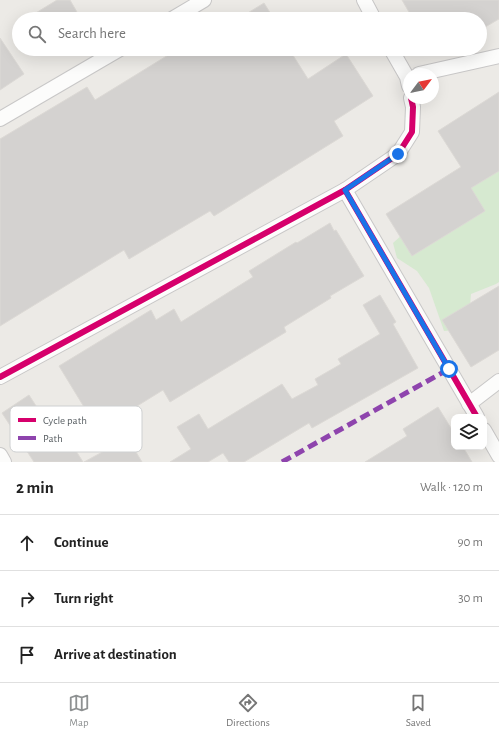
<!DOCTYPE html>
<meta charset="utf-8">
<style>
:root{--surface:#fff;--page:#f6f6f6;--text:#222;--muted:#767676;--line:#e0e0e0;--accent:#8e9192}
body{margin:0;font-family:"Alegreya Sans",sans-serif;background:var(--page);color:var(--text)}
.controls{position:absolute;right:12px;bottom:12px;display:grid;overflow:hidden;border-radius:8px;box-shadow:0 4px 16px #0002}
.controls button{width:36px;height:36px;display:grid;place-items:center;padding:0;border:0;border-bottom:1px solid var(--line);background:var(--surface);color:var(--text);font:20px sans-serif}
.compass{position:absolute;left:403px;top:68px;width:36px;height:36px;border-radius:50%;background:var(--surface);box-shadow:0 4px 16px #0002;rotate:58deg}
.stop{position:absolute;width:12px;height:12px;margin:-9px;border:3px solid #1a73e8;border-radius:50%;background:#fff}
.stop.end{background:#1a73e8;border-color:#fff;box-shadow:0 1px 4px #0008}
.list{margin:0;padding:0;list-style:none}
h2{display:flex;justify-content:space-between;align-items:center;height:52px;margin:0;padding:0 16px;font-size:17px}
h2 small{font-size:13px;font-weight:400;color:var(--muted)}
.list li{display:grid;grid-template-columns:26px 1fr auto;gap:12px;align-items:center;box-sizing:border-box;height:56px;padding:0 16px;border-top:1px solid var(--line)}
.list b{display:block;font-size:15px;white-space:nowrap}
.list em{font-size:13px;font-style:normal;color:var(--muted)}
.icon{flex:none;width:22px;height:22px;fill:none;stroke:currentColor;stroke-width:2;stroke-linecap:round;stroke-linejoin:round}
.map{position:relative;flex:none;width:499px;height:462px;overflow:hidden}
.search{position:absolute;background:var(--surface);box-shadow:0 4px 16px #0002;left:12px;right:12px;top:12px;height:44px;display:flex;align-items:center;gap:10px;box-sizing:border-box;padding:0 14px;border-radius:22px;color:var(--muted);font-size:15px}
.sheet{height:220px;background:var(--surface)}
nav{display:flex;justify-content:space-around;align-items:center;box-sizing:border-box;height:56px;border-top:1px solid var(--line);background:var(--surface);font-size:11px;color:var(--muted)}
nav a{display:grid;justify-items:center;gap:2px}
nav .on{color:var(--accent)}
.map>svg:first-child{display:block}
</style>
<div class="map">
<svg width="499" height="462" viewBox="0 0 499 462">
<rect width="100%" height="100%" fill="#eceae6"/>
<!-- green -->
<polygon fill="#d6e9d0" points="499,153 499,282 496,284 471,294 468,329 444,331 429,288 417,271 397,258 393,243 439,202"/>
<!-- building -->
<g fill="#d4d2d0" stroke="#dcd9d5">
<polygon points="57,0 70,0 81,19 26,19"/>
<polygon points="402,0 499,0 499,19 480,30 480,19 413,19"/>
<polygon points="264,3 274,19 238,19"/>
<polygon points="0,38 24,74 0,90"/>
<polygon points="178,49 289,49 308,79 346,54 373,96 334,121 343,136 214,216 210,211 129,259 124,250 0,326 0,139 87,87 95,100"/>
<polygon points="499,92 499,171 471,188 485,211 412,256 386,214 461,167 438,131"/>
<polygon points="330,223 334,231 336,230 364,276 330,296 331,298 284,327 286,332 170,402 163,390 116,419 142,462 84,462 106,450 103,445 106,443 59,366 151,310 156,320 174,309 181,322 253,277 249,271 296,242 297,243"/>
<polygon points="499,286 499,350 471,367 442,320"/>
<polygon points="380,295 396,322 393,324 418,368 312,428 309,423 244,462 229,462 223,453 208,462 170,462 191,449 177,427 199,414 208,429 282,384 292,399 318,385 315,379 341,364 338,359 380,334 363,305"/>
<polygon points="29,395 56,437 64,432 83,462 34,462 2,413"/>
<polygon points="438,407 454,433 454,447 463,447 472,462 365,462 407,436 403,429"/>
</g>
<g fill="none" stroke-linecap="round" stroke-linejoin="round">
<!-- street casing -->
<g stroke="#c8c7c7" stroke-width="16">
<g id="street">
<polyline points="364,0 374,19"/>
<polyline points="172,19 204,0"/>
<polyline points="391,49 407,77 409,86"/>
<polyline points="419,74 499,56"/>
<polyline points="0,119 120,49"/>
<polyline points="345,190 477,417"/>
<polyline points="0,377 345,190 398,154 412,132 413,107 411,98"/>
<polyline points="469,404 499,381"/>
<polyline points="484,430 499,456"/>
<polyline points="0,455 4,462"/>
</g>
</g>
<!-- street -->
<use href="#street" stroke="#fcfcfb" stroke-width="14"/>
<!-- quiet -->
<polyline stroke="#8e44ad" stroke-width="5" stroke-dasharray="10 5" stroke-linecap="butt" points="282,462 449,369"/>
<!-- cycleway casing -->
<g stroke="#fff" stroke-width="8">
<g id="cycleway">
<polyline points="345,190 477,417"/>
<polyline points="0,377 345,190 398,154 412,132 413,107 411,98"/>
</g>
</g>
<!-- cycleway -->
<use href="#cycleway" stroke="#d6006c" stroke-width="6"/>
</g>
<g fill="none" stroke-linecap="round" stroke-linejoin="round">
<!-- route -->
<polyline stroke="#1a73e8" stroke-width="5" points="398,154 345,190 449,369"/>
</g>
<!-- legend -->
<rect x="10" y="406" width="132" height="46" rx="6" fill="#fff" stroke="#ced0d1" stroke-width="1"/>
<rect x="18" y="418" width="18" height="4" fill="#d6006c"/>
<rect x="18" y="436" width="18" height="4" fill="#8e44ad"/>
<g font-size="11" fill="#5b6165">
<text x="43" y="424">Cycle path</text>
<text x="43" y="442">Path</text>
</g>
</svg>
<div class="controls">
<button><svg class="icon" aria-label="layers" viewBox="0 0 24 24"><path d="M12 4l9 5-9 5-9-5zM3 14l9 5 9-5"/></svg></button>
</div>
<svg class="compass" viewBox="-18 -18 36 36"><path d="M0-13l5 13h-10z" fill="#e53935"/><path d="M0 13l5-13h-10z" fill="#767676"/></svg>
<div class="stop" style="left:449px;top:369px"></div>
<div class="stop end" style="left:398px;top:154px"></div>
<div class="search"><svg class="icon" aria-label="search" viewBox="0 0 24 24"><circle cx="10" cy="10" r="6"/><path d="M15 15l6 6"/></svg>Search here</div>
</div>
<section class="sheet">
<h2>2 min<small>Walk · 120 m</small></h2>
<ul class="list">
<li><svg class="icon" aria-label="ahead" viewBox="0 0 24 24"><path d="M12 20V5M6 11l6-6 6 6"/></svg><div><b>Continue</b></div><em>90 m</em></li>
<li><svg class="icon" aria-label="right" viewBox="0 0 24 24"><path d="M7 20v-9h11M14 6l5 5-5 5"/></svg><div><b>Turn right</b></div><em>30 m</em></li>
<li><svg class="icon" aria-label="arrive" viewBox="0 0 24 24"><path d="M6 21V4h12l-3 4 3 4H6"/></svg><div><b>Arrive at destination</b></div></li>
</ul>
</section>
<nav>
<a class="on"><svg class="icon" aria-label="map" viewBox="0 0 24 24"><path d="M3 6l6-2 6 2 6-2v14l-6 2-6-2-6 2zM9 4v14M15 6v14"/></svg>Map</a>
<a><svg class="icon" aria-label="directions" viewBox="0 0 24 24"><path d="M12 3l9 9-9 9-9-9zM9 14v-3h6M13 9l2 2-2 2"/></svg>Directions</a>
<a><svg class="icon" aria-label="saved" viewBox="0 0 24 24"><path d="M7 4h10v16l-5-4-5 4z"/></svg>Saved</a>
</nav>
